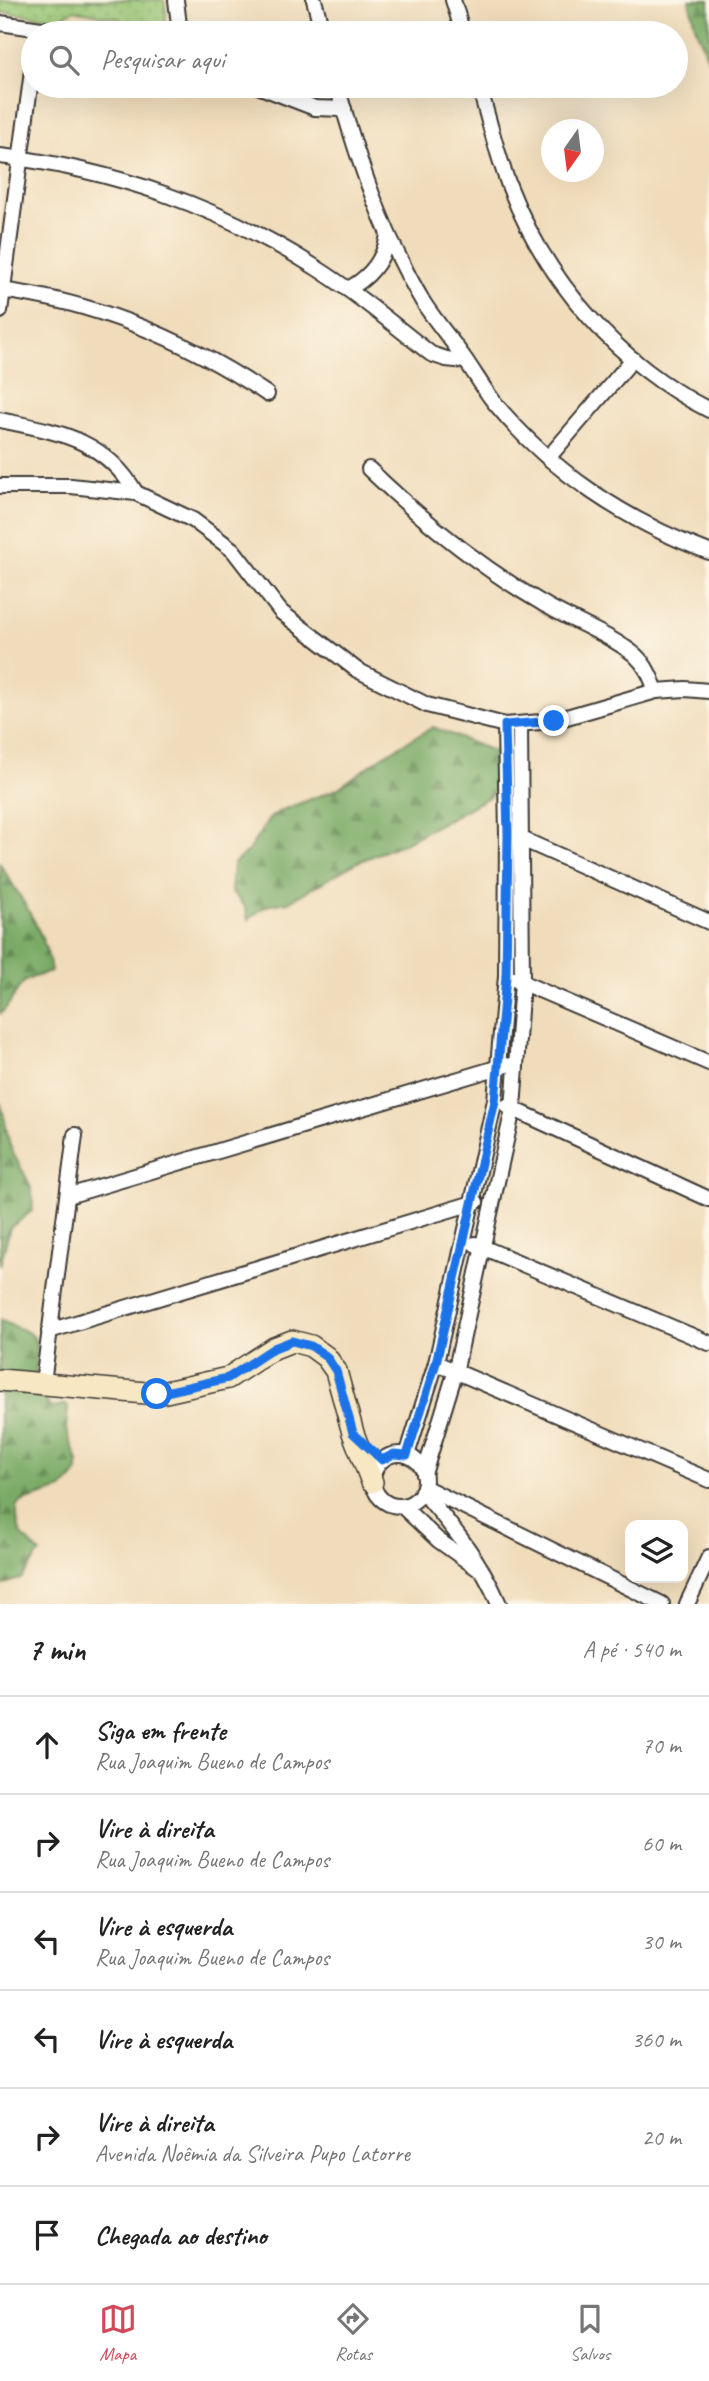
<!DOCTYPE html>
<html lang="pt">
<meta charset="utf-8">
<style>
:root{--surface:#fff;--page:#f2f2f2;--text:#222;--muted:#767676;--line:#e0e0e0;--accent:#d1495b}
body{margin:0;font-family:Caveat,sans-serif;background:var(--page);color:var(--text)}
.controls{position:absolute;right:21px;bottom:21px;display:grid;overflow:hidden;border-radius:14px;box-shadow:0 7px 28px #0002}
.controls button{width:63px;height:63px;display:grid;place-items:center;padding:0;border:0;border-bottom:2px solid var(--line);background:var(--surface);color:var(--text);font:35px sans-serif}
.compass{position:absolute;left:541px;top:119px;width:63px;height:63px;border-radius:50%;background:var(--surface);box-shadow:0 7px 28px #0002;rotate:194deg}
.stop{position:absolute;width:21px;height:21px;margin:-16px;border:5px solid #1a73e8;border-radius:50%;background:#fff}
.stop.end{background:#1a73e8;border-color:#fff;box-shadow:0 2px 7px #0008}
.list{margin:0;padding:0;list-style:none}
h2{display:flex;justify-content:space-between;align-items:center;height:91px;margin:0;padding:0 28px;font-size:30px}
h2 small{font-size:23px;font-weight:400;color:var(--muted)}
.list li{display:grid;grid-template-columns:46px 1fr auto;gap:21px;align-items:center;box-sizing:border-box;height:98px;padding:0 28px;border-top:2px solid var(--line)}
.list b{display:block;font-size:26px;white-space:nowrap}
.list p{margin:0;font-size:23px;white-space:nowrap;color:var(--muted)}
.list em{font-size:23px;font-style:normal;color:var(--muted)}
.icon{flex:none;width:38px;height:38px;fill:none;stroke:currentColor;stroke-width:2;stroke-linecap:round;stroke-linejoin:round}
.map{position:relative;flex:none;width:709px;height:1604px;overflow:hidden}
.search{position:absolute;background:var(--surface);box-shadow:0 7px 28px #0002;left:21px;right:21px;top:21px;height:77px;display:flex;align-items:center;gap:18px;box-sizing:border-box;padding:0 24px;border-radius:38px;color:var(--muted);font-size:26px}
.sheet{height:679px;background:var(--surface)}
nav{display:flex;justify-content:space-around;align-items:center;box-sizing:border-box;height:98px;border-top:2px solid var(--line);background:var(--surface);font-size:19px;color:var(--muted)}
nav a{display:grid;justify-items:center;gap:4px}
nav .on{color:var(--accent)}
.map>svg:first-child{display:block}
</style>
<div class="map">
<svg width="709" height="1604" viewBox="0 0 709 1604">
<defs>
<pattern id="green-dots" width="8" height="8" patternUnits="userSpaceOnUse" patternTransform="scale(1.75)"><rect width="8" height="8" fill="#98c674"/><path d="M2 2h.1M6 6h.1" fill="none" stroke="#82aa64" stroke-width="1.8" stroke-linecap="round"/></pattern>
<pattern id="forest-firs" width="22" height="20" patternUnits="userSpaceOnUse" patternTransform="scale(1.75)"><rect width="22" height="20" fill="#7aab66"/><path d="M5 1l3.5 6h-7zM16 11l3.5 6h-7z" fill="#638a53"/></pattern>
</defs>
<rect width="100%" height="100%" fill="#fcf5e5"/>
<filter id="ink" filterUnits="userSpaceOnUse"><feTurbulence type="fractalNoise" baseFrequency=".0143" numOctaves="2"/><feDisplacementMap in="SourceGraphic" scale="14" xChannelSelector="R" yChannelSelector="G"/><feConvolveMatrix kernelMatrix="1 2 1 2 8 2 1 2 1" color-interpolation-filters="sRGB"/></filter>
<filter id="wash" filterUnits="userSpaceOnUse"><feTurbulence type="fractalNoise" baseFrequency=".00686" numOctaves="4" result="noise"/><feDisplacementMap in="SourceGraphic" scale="28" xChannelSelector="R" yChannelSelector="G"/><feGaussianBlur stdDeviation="1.57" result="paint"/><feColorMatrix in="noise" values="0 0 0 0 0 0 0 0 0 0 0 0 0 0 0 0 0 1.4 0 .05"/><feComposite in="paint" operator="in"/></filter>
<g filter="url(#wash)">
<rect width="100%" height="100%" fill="#f0dcba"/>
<!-- green -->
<path fill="url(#green-dots)" stroke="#5a7148" stroke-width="2" d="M0,0H164C171,35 159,38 127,31L120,19L74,10L59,19L0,12Z"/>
<!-- forest -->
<g fill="url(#forest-firs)" stroke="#4b6441" stroke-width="2">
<polygon points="689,0 709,0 709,62 695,26"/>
<polygon points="433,727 493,751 511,771 489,797 406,842 358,862 288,902 265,906 248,920 246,908 231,891 233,864 248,851 269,819 280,811 337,789 386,754"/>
<path d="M0,864C19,895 48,936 51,972C42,975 32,976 24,982C14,991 11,1005 0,1014Z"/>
<path d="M0,1102C5,1115 6,1131 10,1145C18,1170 37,1182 32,1211L10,1228L0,1265Z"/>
<path d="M0,1319C9,1327 29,1329 34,1338C39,1349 35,1361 36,1372C37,1383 44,1401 52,1408L65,1404L68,1406L66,1429L78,1462V1472L62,1489L23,1501L17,1506C16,1533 21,1536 40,1553L22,1578L0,1586Z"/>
</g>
</g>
<g filter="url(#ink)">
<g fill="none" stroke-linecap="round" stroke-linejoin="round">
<!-- street casing -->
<g stroke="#3c3934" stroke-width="18">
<g id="street">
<polyline points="176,0 180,33"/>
<polyline points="314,0 323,33"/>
<polyline points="453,0 463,33"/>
<polyline points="0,23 69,33"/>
<polyline points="258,86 315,108 344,109"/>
<path d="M337,86C358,161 383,234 423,302C435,321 451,339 464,358C474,372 483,388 494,402C550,471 626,521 709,552"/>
<path d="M479,86C489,120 497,155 510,188C547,282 618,364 709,410"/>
<path d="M0,156C112,169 220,207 315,267C356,293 393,324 431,354L446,359L466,361"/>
<path d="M348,289C371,277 384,260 388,235"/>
<path d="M0,290C97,302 186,340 267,394"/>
<polyline points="0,311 33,64"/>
<path d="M0,420C57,432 104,438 136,493"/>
<polyline points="548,458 633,359"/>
<path d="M369,469C422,520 478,566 542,603C568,619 613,636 635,655C646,665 651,677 656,691"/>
<polyline points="0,486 71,486 136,493 193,520 233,550 281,612 357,670 427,705 505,725 553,721 656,691 685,689 709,691"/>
<polyline points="515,836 709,922"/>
<polyline points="514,979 709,1063"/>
<polyline points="507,1106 709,1199"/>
<polyline points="68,1196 506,1065"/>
<polyline points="475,1244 709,1343"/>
<polyline points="49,1331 476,1202"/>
<polyline points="436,1363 709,1480"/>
<polyline points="43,1383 75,1135"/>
<circle cx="399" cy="1480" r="26"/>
<polyline points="407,1455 436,1363 495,1100 506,976 507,834 505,725"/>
<polyline points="424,1474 455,1373 513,1109 522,982 520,724"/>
<polyline points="424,1487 662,1604"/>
<path d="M422,1491C452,1526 481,1561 499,1604"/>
<polyline points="402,1506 438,1540 477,1568"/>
<polyline points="687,1604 709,1557"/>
</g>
</g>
<!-- secondary casing -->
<g stroke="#3c3934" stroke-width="24">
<polyline id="secondary" points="0,1380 157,1394 228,1378 274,1348 292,1341 311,1346 326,1357 336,1371 353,1433 372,1482"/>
</g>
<!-- street -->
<use href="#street" stroke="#fff" stroke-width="14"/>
<!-- secondary -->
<use href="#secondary" stroke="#f7e8c3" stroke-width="21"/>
</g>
</g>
<g fill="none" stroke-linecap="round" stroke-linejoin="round" filter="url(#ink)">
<!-- route -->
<polyline stroke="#1a73e8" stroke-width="9" points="157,1394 228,1378 274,1348 292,1341 311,1346 326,1356 336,1371 353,1433 382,1460 394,1454 407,1455 436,1363 495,1101 506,976 508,834 505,725 554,721"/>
</g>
</svg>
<div class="controls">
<button><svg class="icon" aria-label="layers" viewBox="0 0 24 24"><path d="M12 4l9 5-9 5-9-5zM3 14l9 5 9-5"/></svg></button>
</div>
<svg class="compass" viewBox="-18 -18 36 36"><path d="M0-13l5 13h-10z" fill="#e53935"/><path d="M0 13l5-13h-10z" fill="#767676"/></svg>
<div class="stop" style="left:157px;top:1394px"></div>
<div class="stop end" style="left:554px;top:721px"></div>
<div class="search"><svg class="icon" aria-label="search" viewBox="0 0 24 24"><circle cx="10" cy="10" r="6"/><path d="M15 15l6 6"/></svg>Pesquisar aqui</div>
</div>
<section class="sheet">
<h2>7 min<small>A pé · 540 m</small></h2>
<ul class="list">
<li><svg class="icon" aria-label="ahead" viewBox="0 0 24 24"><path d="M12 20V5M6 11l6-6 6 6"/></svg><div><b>Siga em frente</b><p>Rua Joaquim Bueno de Campos</p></div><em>70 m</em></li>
<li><svg class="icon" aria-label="right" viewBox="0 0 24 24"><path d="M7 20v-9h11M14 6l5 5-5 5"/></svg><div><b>Vire à direita</b><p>Rua Joaquim Bueno de Campos</p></div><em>60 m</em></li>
<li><svg class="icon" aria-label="left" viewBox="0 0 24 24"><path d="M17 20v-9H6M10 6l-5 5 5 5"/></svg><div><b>Vire à esquerda</b><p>Rua Joaquim Bueno de Campos</p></div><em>30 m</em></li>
<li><svg class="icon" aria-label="left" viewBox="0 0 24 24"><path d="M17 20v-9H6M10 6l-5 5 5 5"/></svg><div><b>Vire à esquerda</b></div><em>360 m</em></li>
<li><svg class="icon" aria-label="right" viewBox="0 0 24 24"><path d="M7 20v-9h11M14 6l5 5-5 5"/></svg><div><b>Vire à direita</b><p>Avenida Noêmia da Silveira Pupo Latorre</p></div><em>20 m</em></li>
<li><svg class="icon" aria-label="arrive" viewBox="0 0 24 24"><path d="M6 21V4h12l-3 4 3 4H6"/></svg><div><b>Chegada ao destino</b></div></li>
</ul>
</section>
<nav>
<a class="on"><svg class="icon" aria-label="map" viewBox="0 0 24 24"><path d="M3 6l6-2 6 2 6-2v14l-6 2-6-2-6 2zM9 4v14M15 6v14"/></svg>Mapa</a>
<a><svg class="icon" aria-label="directions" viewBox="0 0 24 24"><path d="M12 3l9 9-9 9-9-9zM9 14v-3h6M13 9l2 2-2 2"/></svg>Rotas</a>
<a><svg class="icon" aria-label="saved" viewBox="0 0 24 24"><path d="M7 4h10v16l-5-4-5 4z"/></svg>Salvos</a>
</nav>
